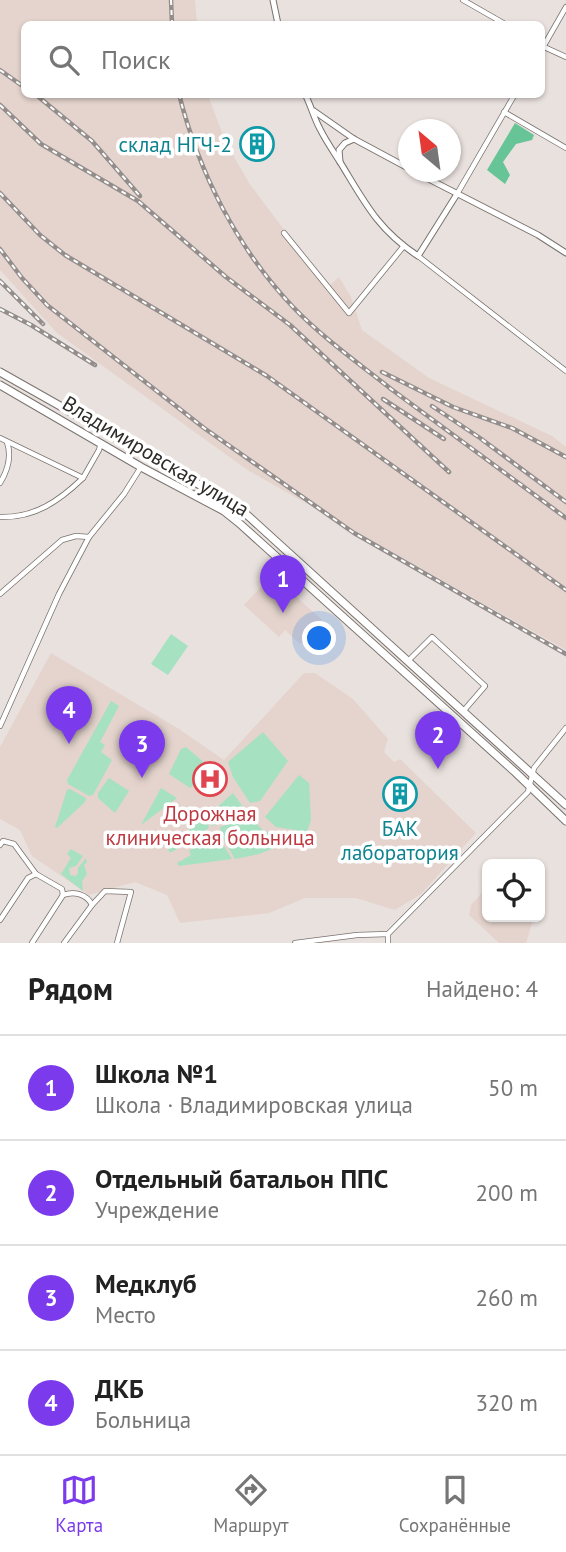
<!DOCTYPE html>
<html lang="ru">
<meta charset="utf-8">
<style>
:root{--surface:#fff;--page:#f2f2f2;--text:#222;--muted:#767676;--line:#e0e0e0;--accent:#7c3aed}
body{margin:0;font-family:"PT Sans",sans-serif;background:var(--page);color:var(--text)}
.controls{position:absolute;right:21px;bottom:21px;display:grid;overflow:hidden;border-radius:10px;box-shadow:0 2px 5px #0004}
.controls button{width:63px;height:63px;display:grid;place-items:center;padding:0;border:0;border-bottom:2px solid var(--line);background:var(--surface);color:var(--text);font:35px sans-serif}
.compass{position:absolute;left:398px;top:119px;width:63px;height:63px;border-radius:50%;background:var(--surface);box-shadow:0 2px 5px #0004;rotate:331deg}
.you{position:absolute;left:320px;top:639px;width:24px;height:24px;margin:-18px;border:5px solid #fff;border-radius:50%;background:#1a73e8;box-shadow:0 0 0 10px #1a73e833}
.badge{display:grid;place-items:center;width:46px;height:46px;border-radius:50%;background:var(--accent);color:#fff;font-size:23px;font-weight:700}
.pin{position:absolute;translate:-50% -58px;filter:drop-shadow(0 2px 4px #0008)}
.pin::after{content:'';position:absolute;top:37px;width:24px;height:21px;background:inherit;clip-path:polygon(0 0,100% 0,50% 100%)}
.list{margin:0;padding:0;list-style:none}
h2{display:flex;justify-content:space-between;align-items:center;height:91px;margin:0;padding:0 28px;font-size:30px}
h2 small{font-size:23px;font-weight:400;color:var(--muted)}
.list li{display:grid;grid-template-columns:46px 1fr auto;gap:21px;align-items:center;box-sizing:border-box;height:105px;padding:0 28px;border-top:2px solid var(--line)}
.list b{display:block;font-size:26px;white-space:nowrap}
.list p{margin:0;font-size:23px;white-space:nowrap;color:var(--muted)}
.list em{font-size:23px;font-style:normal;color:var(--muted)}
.icon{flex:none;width:38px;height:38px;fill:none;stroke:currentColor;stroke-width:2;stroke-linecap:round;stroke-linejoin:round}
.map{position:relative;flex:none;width:566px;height:943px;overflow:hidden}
.search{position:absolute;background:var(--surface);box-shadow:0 2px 5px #0004;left:21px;right:21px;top:21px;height:77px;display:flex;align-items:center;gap:18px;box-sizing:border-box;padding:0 24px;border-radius:10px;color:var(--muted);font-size:26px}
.sheet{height:511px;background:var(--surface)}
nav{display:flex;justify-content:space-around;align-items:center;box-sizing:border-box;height:98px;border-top:2px solid var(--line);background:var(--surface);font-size:19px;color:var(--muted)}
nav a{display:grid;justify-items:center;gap:4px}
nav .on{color:var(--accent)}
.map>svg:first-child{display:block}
</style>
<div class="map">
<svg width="566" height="943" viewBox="0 0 566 943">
<rect width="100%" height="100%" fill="#e9e1de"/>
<!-- built -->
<g fill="#e4d4cd">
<polygon points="0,0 195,0 197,24 24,24 24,94 208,95 225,141 249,183 318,275 329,286 339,277 351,297 362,330 429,378 552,436 566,447 566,650 249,471 57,333 0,270"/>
<polygon points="272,575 322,620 300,644 285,630 279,637 244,605"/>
<polygon points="51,653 179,729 224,760 304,673 315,673 353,699 388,739 384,752 394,762 400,759 476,833 421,894 395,910 356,898 305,898 269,913 180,923 167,895 135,882 89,895 32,856 20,830 0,819 0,747"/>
<polygon points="487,887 487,917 534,917 526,943 499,943 469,915 471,905"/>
</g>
<!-- green -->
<g fill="#a6e1c2">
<polygon points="171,634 188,646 168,675 151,664"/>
<polygon points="111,701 119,706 100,742 105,745 101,752 112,760 93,795 89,796 68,784 67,780"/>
<polygon points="263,732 288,761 260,801 250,803 233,777 228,762"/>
<polygon points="186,747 213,770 190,788 169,774 181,749"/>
<polygon points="299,775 309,783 311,820 307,832 276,827 265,817"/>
<polygon points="109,778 129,791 115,813 98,798 98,793"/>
<polygon points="161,788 177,798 141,825"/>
<polygon points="70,789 86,798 85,802 57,828 55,827 67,790"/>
<polygon points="233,793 249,815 211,826 206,817"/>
<polygon points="250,818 264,831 295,838 295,840 259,854 235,859 221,835 220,827"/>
<polygon points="204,819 209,827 206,831 207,836 186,847 184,845 170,853 168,849 178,842 177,839"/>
<polygon points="219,838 232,859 179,866 177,863 191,855 189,851 208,839 214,841"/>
<polygon points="71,849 83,856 76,866 69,868 70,875 76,876 78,873 78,868 86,858 87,862 84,865 87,874 82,881 83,891 61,874 71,858 67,854"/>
</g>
<!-- forest -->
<polygon fill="#66c497" points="515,123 534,135 532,140 516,144 503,162 510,175 505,184 487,170"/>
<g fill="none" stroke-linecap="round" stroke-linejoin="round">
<!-- minor casing -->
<g stroke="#79736f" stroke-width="6">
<g id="minor">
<polyline points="463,0 505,24"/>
<polyline points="542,46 566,57"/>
<polyline points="542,49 566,7"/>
<polyline points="504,112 566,148"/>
<polyline points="457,194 515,94"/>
<polyline points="284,233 349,313 403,247"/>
<polyline points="418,256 566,371"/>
<polyline points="0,438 83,478 99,450 101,443"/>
<path d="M0,483C8,470 12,457 7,442"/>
<path d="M0,517C35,518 59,501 83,478"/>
<polyline points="0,594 62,540 76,536 89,537"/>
<polyline points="411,658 432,637 485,686 466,708"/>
<polyline points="0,726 59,594 89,537 124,494 141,467"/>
<polyline points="0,845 3,841 14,844 36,874 62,889 63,895"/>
<path d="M63,895C74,891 87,894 92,905L64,943"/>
<polyline points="92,905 105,891 131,892 117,943"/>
<polyline points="0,920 28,878 36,874"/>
<polyline points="32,943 63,895"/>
<polyline points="295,943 357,935 388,934"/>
<polyline points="388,943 388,934 528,792 534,768 566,728"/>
</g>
</g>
<!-- tertiary casing -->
<g stroke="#79736f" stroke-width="7">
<g id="tertiary">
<polyline points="273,0 278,24"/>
<path d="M305,94C311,106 314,118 320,129C326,141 333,151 340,162C364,201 377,229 418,256L457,194"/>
<polyline points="314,111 354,139 408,168"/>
<polyline points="340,162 339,150 345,143 354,139"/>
<polyline points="415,172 538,235 566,253"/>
</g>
</g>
<!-- primary casing -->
<g stroke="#79736f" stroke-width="9">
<g id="primary">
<polyline points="0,372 230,502 246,514 566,805"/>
<polyline points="0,385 141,467 224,511 239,523 515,772 566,821"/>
</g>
</g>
<!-- minor -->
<use href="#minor" stroke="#fff" stroke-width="4.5"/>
<!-- tertiary -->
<use href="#tertiary" stroke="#fff" stroke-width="5"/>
<!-- primary -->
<use href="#primary" stroke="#fff" stroke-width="7"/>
<!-- rail casing -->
<g stroke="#938d8b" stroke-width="4.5">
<g id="rail">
<polyline points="171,0 172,24"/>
<polyline points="0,70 24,87"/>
<polyline points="35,94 92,141 140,196"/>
<path d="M179,94C199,173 237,248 293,307C323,338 358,363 391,389C449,432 508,475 566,518"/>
<polyline points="0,105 41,144 138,201 226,277 290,325 449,472"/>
<polyline points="0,193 40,235 65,255 267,376 566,590"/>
<polyline points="0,249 22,278 47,305 204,428 354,533 566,654"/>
<polyline points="0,281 43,324"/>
<polyline points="0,309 31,325 95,365"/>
<polyline points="382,372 453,407 512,428 566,457"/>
<polyline points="383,399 444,439"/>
<polyline points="432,406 480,438 566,502"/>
</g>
</g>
<!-- rail -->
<use href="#rail" stroke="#fff" stroke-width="2" stroke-dasharray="5" stroke-linecap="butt"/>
</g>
<!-- icons -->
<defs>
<g id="building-ring" transform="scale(1.75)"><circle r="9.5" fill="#fff" stroke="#0f9aa8" stroke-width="1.5"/><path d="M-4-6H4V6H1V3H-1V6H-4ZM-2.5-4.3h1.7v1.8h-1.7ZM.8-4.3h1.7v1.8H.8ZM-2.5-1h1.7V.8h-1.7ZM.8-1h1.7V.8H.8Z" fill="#0f9aa8"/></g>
<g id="hospital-ring" transform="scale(1.75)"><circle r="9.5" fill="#fff" stroke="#e0444e" stroke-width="1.5"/><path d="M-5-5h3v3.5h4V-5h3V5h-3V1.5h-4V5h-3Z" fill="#e0444e"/></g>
</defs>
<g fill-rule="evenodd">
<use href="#building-ring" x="257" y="144"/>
<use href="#hospital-ring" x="210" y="779"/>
<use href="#building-ring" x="400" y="794"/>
</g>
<g text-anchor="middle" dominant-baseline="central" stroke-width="7" stroke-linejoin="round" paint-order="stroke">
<!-- culture labels -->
<g font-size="21" fill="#0d838f" stroke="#fff" text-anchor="end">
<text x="232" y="144">склад НГЧ-2</text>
<text x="400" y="828" text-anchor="middle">БАК<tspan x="400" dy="24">лаборатория</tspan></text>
</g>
<!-- street labels -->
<g font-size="21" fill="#2e2c2a" stroke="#fff">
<text transform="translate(156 456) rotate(31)">Владимировская улица</text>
</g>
<!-- health labels -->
<g font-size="21" fill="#be3a42" stroke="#fff">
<text x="210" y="813">Дорожная<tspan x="210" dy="24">клиническая больница</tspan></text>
</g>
</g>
</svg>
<div class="controls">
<button><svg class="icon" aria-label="locate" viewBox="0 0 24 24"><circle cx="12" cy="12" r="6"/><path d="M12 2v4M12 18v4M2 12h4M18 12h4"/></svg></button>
</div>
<svg class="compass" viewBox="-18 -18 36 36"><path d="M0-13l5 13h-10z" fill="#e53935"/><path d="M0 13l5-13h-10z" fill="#767676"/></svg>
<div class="you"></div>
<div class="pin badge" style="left:283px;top:613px">1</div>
<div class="pin badge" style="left:438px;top:769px">2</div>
<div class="pin badge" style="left:142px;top:778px">3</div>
<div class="pin badge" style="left:69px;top:744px">4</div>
<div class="search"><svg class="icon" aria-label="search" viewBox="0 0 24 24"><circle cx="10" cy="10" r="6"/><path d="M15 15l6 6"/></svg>Поиск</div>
</div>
<section class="sheet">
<h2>Рядом<small>Найдено: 4</small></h2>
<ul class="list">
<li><span class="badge">1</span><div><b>Школа №1</b><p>Школа · Владимировская улица</p></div><em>50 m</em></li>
<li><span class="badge">2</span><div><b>Отдельный батальон ППС</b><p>Учреждение</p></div><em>200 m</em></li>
<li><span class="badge">3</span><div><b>Медклуб</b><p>Место</p></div><em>260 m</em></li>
<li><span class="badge">4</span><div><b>ДКБ</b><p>Больница</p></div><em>320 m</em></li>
</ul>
</section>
<nav>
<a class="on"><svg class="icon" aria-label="map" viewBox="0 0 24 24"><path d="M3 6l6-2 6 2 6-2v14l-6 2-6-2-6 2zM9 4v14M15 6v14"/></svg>Карта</a>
<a><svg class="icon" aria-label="directions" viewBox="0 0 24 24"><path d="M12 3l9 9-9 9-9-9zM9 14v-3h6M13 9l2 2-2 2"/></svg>Маршрут</a>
<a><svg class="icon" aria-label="saved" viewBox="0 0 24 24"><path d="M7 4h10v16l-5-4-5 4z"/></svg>Сохранённые</a>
</nav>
